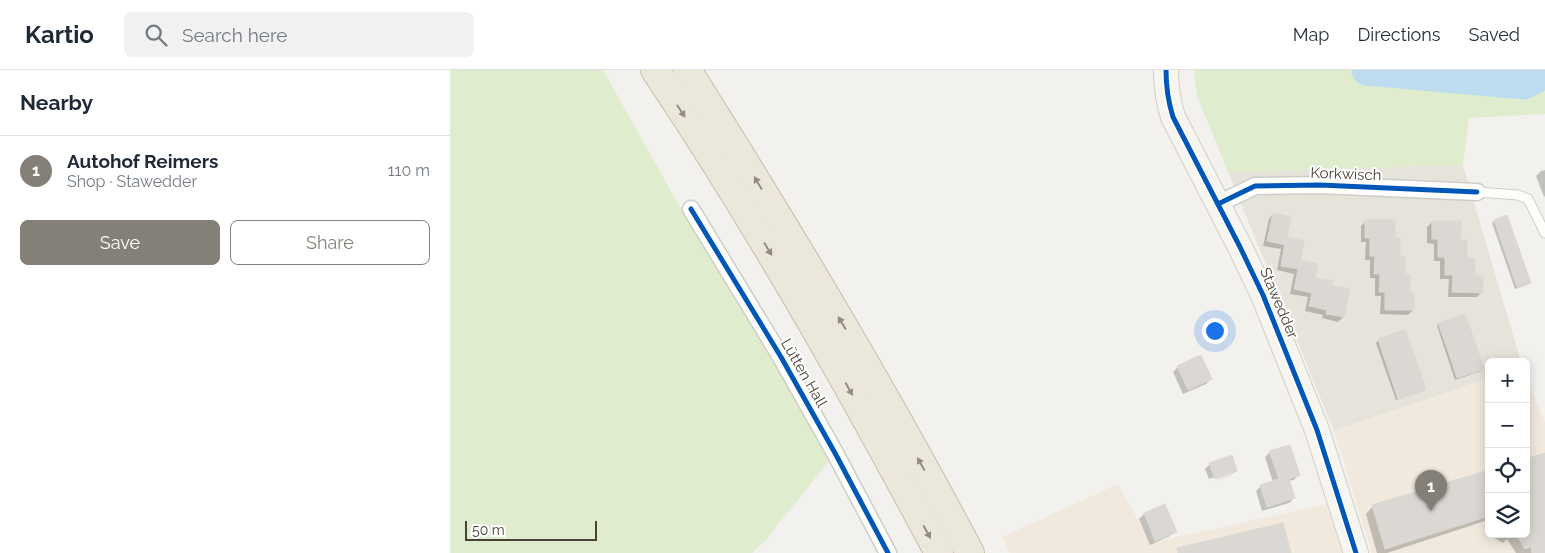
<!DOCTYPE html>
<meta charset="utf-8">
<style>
:root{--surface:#fff;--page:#f2f2f3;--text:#1f2937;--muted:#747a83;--line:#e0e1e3;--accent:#847f77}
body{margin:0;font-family:Raleway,sans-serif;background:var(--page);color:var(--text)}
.controls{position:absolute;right:15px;bottom:15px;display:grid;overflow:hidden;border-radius:8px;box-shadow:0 2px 12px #0003}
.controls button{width:45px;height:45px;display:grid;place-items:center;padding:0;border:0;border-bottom:1px solid var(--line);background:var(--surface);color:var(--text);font:25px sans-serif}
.scale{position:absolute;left:15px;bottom:12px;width:132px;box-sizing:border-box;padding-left:5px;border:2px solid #494238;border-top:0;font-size:14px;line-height:18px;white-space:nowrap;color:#494238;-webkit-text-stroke:4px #fff;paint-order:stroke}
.you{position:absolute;left:764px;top:260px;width:18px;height:18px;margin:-12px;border:4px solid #fff;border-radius:50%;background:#1a73e8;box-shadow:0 0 0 8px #1a73e833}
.badge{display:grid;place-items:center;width:32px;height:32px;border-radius:50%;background:var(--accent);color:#fff;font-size:16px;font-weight:700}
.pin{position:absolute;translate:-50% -41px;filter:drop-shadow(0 1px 2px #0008)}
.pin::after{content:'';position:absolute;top:26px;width:18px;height:15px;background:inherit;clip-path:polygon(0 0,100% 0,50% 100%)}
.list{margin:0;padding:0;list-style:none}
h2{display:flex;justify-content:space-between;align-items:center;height:65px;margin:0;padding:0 20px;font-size:21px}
h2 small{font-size:16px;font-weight:400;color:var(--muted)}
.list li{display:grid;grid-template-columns:32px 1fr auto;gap:15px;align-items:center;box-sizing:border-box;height:70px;padding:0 20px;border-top:1px solid var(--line)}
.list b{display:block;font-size:19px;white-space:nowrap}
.list p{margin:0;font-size:16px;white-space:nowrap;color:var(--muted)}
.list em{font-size:16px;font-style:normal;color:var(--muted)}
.actions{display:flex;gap:10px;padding:15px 20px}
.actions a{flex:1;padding:11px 0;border:1px solid var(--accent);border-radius:8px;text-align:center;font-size:18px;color:var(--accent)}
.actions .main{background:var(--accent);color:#fff}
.icon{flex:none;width:28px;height:28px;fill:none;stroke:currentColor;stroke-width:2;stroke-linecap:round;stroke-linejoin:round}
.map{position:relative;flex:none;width:1095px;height:483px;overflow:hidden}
header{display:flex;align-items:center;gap:30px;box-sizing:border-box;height:70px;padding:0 25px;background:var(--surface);border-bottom:1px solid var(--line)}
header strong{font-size:24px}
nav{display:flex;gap:28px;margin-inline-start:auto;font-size:18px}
.search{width:350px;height:45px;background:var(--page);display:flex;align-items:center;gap:12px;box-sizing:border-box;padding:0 18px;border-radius:8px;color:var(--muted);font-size:19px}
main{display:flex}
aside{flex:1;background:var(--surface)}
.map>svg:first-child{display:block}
</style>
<header>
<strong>Kartio</strong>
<div class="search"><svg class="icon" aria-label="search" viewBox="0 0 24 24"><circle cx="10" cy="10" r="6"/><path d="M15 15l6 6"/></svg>Search here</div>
<nav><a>Map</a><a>Directions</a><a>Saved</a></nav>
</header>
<main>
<aside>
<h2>Nearby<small></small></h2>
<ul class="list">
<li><span class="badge">1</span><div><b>Autohof Reimers</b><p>Shop · Stawedder</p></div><em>110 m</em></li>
</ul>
<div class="actions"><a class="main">Save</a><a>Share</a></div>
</aside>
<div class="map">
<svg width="1095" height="483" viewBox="0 0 1095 483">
<rect width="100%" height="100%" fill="#f2f1ed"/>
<!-- residential -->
<polygon fill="#e6e3db" points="1013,95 1071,292 1039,292 1039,308 884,361 778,102"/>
<!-- commercial -->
<g fill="#f1e9de">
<polygon points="1076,306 1095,353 1095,483 922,483 884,361 1039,308 1039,464 1076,464"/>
<polygon points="668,414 701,473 876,434 892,483 560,483 552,467"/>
</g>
<!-- green -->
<g fill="#e0ecce">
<polygon points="0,0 153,0 239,153 287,226 379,391 314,472 302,483 0,483"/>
<polygon points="744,0 1008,0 1064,4 1072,0 1095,0 1095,44 1019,48 1013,95 778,102 747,26"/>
</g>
<!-- shadow -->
<g fill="#0003">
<polygon points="1095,100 1095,126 1094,127 1086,106 1091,101"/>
<polygon points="823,144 835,168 849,191 864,209 881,217 898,220 893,247 888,252 872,248 873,245 855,241 858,227 840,224 844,204 827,200 831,179 813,176 819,149"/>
<polygon points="1057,147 1079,212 1077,215 1065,219 1042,153 1044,151"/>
<polygon points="916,151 943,169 954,206 959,206 959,224 963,240 958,245 930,244 931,226 925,226 925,208 920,208 920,190 915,190 916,172 911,172 911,156"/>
<polygon points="982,152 1009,171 1016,189 1024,189 1023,206 1032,222 1027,227 998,227 999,209 990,209 990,191 984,191 984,174 977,173 977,157"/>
<polygon points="989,254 1033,299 1031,301 1005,310 987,256"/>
<polygon points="955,262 974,319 972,321 946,330 926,273 928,270"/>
<polygon points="728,297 761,309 756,314 733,324 723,302"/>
<polygon points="820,382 848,405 844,410 838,411 844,428 839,433 812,441 806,421 811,416 823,412 815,387"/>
<polygon points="1095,385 1095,483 1066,483 1057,469 1053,473 1043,467 1045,464 1076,464"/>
<polygon points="760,394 786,400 781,405 760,413 782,404 782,401 759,409 755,399"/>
<polygon points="1039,402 1039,460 1035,451 937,483 927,483 916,444 923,436"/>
<polygon points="714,436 725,461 720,466 700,475 689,449 694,444"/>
</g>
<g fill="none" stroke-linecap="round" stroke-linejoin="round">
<!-- river -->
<polyline stroke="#bedcef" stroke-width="31" points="917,0 1074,14 1095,3"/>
</g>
<!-- building -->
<g fill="#dbd8d4" stroke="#dad8d3">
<polygon points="823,143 841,147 835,175 817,171"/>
<polygon points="1057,145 1081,213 1067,217 1044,150"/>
<rect x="915" y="150" width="30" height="18"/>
<polygon points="982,151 1011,151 1010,170 982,169"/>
<polygon points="836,167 854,171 849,199 831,196"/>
<polygon points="920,168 950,168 950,187 920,186"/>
<polygon points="988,169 1017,170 1017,188 988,187"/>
<polygon points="925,186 955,187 955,204 924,204"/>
<polygon points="995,187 1025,188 1025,205 995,205"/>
<polygon points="850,190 868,194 862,223 844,219"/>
<polygon points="930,204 960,204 960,222 929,222"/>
<polygon points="1003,205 1033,206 1033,223 1002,222"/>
<polygon points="865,208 883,211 877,240 859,236"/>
<polygon points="882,216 900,219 894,247 876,244"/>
<polygon points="935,222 964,223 964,240 935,240"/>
<polygon points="1015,244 1025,272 998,281 988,253"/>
<polygon points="955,260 966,290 938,299 928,269"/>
<polygon points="1025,272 1034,299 1007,308 998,281"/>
<polygon points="751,285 762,309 738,320 727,296"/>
<polygon points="966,290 976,320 948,329 938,299"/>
<polygon points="840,375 850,405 839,409 845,428 817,437 810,415 829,409 819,381"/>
<polygon points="1095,383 1095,483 1082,483 1081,477 1075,479 1066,464 1076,464 1076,389"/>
<polygon points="782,385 787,401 765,409 759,393"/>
<polygon points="1039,400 1039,446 935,479 922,435"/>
<polygon points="715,434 727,462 705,471 694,443"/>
<polygon points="833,453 841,483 728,483 727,478"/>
</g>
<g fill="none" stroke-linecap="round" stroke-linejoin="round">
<!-- lane casing -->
<g stroke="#cfcdc9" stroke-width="11">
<polyline id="lane" points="1027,122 1068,125 1078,129 1095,163"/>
</g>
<!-- street casing -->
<g stroke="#cfcdc9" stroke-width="19">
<g id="street">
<polyline points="768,134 805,116 870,115 1027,122"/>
<polyline points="241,139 331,287 385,383 438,483"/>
</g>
</g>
<!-- secondary casing -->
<g stroke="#d1cec4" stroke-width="26">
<path id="secondary" d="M716,0C716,17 718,31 723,47L790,177L813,225L867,360L906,483"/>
</g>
<!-- highway casing -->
<g stroke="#c9bda9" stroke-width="30">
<g id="highway">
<path d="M205,0C309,155 401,318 489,483"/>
<path d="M237,0C337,158 433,318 520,483"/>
</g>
</g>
<!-- lane -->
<use href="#lane" stroke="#fdfdfc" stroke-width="9"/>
<!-- street -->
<use href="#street" stroke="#fdfdfc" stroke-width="16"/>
<!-- secondary -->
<use href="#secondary" stroke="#f7f5f0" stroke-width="24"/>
<!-- highway -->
<use href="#highway" stroke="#ece7db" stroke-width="28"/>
<!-- cycleway casing -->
<g stroke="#fff" stroke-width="8">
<g id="cycleway">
<path d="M716,0C716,17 718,31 723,47L790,177L813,225L867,360L906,483"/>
<polyline points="768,134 805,116 870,115 1027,122"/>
<polyline points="241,139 331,287 385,383 438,483"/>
</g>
</g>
<!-- cycleway -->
<use href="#cycleway" stroke="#0057b8" stroke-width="5"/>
</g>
<!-- one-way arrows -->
<defs><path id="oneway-solid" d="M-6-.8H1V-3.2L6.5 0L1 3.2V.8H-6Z" transform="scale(1.25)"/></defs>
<g fill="#928c81">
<use href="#oneway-solid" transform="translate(231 41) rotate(57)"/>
<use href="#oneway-solid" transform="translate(308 113) rotate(-121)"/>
<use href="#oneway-solid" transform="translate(318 179) rotate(59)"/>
<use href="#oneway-solid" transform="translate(392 253) rotate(-121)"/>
<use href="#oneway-solid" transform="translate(399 319) rotate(61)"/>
<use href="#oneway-solid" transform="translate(471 394) rotate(-119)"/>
<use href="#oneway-solid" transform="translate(477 462) rotate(61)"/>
</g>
<g text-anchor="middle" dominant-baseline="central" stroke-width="4" stroke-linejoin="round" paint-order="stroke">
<!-- street labels -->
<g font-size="15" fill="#494238" stroke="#fff">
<text transform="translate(896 104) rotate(2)">Korkwisch</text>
<text transform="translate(829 233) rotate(67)">Stawedder</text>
<text transform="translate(354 303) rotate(60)">Lütten Hall</text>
</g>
</g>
</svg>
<div class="controls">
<button>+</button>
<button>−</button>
<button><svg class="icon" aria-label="locate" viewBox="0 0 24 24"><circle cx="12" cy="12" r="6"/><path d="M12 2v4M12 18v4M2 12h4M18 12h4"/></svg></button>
<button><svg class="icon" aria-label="layers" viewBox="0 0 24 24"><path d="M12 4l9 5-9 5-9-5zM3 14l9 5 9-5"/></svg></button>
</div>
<div class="scale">50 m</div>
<div class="you"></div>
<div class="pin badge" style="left:981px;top:441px">1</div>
</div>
</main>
